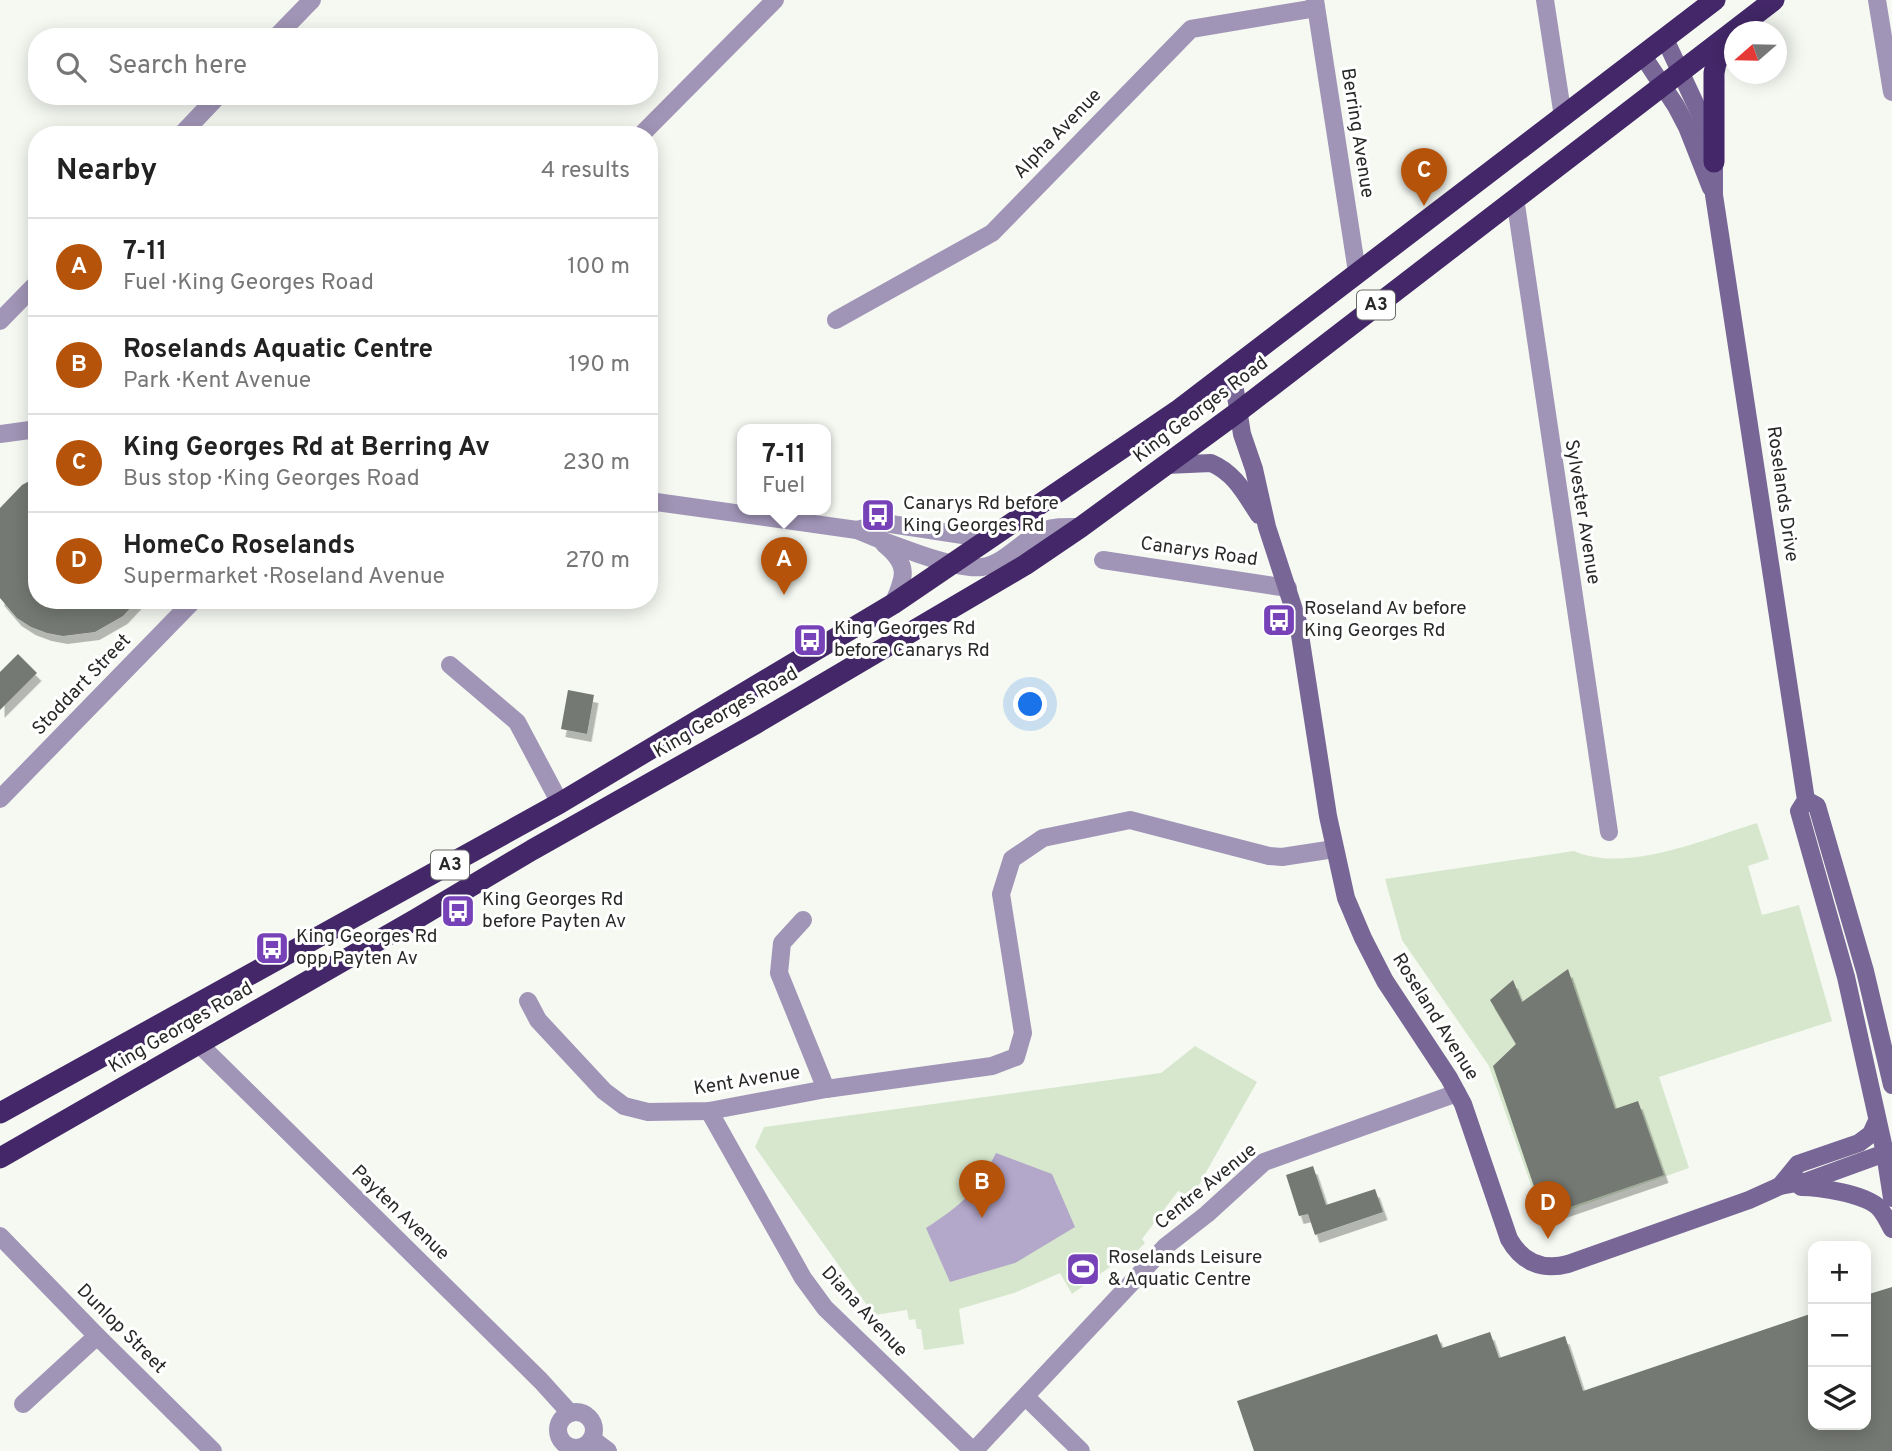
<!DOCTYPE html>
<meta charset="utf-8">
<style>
:root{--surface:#fff;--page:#f6f6f6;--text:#222;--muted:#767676;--line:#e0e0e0;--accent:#b45309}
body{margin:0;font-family:Overpass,sans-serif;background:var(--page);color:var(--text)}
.controls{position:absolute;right:21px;bottom:21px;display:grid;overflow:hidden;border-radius:14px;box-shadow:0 4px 18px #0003}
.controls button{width:63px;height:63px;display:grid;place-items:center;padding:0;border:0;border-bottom:2px solid var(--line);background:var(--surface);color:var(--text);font:35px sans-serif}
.compass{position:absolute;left:1724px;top:21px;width:63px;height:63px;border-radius:50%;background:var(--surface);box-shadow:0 4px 18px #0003;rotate:250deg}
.you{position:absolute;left:1031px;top:705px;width:24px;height:24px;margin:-18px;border:5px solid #fff;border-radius:50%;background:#1a73e8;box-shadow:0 0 0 10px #1a73e833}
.badge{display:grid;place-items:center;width:46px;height:46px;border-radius:50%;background:var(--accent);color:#fff;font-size:23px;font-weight:700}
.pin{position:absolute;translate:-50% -58px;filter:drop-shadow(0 2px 4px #0008)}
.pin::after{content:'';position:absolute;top:37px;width:24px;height:21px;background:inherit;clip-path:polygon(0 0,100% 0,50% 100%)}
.popup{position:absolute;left:737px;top:424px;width:94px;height:91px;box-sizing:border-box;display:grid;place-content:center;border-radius:14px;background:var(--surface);filter:drop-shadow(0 2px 5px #0005);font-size:23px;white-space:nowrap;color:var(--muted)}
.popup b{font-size:26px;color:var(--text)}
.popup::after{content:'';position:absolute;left:50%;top:100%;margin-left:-14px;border:14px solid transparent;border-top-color:var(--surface)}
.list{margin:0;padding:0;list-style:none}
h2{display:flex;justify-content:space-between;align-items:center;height:91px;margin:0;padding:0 28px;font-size:30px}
h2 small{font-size:23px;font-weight:400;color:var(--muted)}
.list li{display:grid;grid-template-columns:46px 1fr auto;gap:21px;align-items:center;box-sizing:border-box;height:98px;padding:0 28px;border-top:2px solid var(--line)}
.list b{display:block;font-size:26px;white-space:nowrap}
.list p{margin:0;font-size:23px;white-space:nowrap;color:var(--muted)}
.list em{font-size:23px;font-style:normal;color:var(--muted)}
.icon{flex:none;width:38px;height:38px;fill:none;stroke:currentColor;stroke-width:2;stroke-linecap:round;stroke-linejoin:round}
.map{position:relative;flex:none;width:1892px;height:1451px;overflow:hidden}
.search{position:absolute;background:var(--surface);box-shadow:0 4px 18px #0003;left:28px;top:28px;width:630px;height:77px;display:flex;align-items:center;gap:18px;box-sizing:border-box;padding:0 24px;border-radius:28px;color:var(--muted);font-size:26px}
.panel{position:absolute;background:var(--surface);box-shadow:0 4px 18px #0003;left:28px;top:126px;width:630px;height:483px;border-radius:28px}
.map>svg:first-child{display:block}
</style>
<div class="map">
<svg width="1892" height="1451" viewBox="0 0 1892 1451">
<defs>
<filter id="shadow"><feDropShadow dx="4.5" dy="8" stdDeviation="0" flood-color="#0004"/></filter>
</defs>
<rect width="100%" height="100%" fill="#f5f9f2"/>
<!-- green -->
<g fill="#d7e7cd">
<path d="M1757,823L1769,859L1748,866L1762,915L1799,905L1832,1021L1659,1077L1689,1168L1543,1219L1489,1066L1402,940L1385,879L1574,851C1626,874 1705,839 1757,823Z"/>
<polygon points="1195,1046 1257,1082 1192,1197 1178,1191 1142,1239 1145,1243 1125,1263 1121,1259 1072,1294 1060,1273 1014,1293 959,1309 964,1344 924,1350 921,1329 917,1329 915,1319 909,1320 907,1310 874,1315 755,1147 764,1127 1161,1073"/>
</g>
<!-- water -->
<path fill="#b3a7ca" d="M996,1153L1052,1174L1075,1227L1015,1263L950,1282L926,1228C963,1204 975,1193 996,1153Z"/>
<!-- building -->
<g fill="#757973" filter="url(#shadow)">
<polygon points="37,477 37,600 138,600 123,616 95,632 63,636 47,633 31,627 17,618 0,598 0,508 22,485"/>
<polygon points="18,654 37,673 0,710 0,672"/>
<polygon points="568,690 594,695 587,734 561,729"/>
<polygon points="1568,969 1615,1109 1638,1101 1664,1175 1544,1216 1493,1066 1516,1044 1490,1000 1513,980 1522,1002"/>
<polygon points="1313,1166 1326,1205 1375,1189 1383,1212 1315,1235 1308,1214 1299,1216 1286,1175"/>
<polygon points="1892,1287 1892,1451 1254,1451 1237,1401 1437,1334 1442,1348 1490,1332 1499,1358 1565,1336 1583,1391 1813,1313 1813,1425 1866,1425 1866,1295"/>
</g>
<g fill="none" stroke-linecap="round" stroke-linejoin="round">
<!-- street -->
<g stroke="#a195b7" stroke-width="18">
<polyline points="1315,0 1357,272"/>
<polyline points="1545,0 1563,117"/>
<polyline points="1877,0 1892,92"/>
<polyline points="276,37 312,0"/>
<polyline points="181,135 218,96"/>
<polyline points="641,135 775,0"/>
<polyline points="1515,198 1609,832"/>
<polyline points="836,320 992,233 1191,29 1316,8"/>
<polyline points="0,321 37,283"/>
<polyline points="0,434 37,429"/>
<path d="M649,501L857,530C882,541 956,571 982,567C1005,564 1022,540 1043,531C1055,526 1068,527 1081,527"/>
<polyline points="857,530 884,523 989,539"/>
<path d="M884,544C910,565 905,577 893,604"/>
<polyline points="1103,560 1288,588"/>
<polyline points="450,665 517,722 560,803"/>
<polyline points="0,799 194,600"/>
<polyline points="803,920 782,943 779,973 826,1089"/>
<polyline points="528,1001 538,1020 604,1091 624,1106 648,1112 709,1111 826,1089 992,1066 1016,1057 1023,1033 1001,894 1012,859 1043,838 1130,820 1269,856 1282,857 1334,849"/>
<polyline points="199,1044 541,1381 570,1413"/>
<polyline points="709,1111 803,1278 825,1308 973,1451"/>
<polyline points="0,1236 97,1336 213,1451"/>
<polyline points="1026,1397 1081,1451"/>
<polyline points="23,1404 97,1336"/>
<circle cx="576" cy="1430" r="18"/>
<polyline points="592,1439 608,1451"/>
<polyline points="974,1451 1166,1246 1207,1214 1264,1162 1457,1093"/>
</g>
<!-- secondary -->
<g stroke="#786696" stroke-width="18">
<polyline points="1665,39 1701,116 1714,162 1714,195 1806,800 1799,811 1846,977 1885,1153 1892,1198"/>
<polyline points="1643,56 1676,106 1687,127 1711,188"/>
<path d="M1232,371L1242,434L1254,469L1267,527L1298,622L1328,816L1346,898L1363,938L1385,981L1449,1078L1463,1104L1509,1239C1522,1262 1542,1271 1568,1264L1749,1200L1780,1186L1808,1181L1885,1153"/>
<path d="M1166,465L1211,463C1235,473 1245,494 1259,515"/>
<polyline points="1806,800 1817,806 1865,971 1892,1085"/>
<polyline points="1780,1186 1798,1164 1859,1143 1871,1134 1876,1123"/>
<path d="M1801,1187C1821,1187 1862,1194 1877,1206C1884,1212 1888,1222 1892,1229"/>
</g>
<!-- highway -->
<g stroke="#432768" stroke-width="21">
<polyline points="1714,162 1714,73 1716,63 1728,39"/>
<polyline points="0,1113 560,803 893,604 1177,411 1715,0"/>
<polyline points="0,1158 416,919 532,850 755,724 1025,565 1081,527 1238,412 1774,0"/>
</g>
</g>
<!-- icons -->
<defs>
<g id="bus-square" transform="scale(1.75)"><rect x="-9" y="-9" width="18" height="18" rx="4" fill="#7741b8" stroke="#fff"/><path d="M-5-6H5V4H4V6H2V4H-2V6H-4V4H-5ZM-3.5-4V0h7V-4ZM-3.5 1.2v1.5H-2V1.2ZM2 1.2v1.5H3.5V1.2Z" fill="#fff"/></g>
<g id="stadium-square" transform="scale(1.75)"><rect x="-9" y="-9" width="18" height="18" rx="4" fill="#7741b8" stroke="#fff"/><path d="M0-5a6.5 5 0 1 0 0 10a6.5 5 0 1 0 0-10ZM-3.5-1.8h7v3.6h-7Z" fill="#fff"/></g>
</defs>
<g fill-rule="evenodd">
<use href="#bus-square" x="878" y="515"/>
<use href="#bus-square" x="1279" y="620"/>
<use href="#bus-square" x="810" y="640"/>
<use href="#bus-square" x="458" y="911"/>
<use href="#bus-square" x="272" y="948"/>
<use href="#stadium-square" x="1083" y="1269"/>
</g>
<g text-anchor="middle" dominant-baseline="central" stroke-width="6" stroke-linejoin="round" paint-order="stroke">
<!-- shield labels -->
<g fill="#fff" stroke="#686a68" stroke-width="2">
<rect x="1357" y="290.5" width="38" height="29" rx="5"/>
<rect x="431" y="850.5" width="38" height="29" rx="5"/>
</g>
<g font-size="18" font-weight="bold" fill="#282a27">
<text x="1376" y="305">A3</text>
<text x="450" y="865">A3</text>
</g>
<!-- street labels -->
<g font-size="19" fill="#282a27" stroke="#fff">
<text transform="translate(1357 133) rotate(81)">Berring Avenue</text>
<text transform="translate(1058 134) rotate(-46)">Alpha Avenue</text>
<text transform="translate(1201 410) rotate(-37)">King Georges Road</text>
<text transform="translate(1782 494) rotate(82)">Roselands Drive</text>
<text transform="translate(1582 512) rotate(81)">Sylvester Avenue</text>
<text transform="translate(1199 552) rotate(8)">Canarys Road</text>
<text transform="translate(82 685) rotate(-46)">Stoddart Street</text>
<text transform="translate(726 713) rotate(-30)">King Georges Road</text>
<text transform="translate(1435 1017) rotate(58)">Roseland Avenue</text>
<text transform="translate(181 1028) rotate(-30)">King Georges Road</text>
<text transform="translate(747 1081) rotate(-9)">Kent Avenue</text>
<text transform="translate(1206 1187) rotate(-39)">Centre Avenue</text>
<text transform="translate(400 1213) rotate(44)">Payten Avenue</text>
<text transform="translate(864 1312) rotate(47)">Diana Avenue</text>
<text transform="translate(121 1329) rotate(45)">Dunlop Street</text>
</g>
<!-- poi labels -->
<g font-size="19" fill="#282a27" stroke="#fff" text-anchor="start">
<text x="903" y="504">Canarys Rd before<tspan x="903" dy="22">King Georges Rd</tspan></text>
<text x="1304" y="609">Roseland Av before<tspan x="1304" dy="22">King Georges Rd</tspan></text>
<text x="834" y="629">King Georges Rd<tspan x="834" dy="22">before Canarys Rd</tspan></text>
<text x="482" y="900">King Georges Rd<tspan x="482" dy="22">before Payten Av</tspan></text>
<text x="296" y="937">King Georges Rd<tspan x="296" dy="22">opp Payten Av</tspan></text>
<text x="1108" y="1258">Roselands Leisure<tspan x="1108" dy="22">&amp; Aquatic Centre</tspan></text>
</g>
</g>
</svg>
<div class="controls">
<button>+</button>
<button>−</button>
<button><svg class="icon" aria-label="layers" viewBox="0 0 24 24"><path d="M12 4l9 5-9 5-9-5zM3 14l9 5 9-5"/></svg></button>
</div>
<svg class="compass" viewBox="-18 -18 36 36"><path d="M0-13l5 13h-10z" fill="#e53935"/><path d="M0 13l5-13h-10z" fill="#767676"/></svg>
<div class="you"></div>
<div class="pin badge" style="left:784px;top:595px">A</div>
<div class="popup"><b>7-11</b>Fuel</div>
<div class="pin badge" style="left:982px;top:1218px">B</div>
<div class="pin badge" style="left:1424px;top:206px">C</div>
<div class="pin badge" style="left:1548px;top:1239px">D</div>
<div class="search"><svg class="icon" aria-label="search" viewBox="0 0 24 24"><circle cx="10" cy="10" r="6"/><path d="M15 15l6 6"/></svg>Search here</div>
<section class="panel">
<h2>Nearby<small>4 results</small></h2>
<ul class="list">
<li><span class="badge">A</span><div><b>7-11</b><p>Fuel · King Georges Road</p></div><em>100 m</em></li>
<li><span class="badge">B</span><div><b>Roselands Aquatic Centre</b><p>Park · Kent Avenue</p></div><em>190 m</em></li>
<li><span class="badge">C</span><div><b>King Georges Rd at Berring Av</b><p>Bus stop · King Georges Road</p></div><em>230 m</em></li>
<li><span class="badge">D</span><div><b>HomeCo Roselands</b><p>Supermarket · Roseland Avenue</p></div><em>270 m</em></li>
</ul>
</section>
</div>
